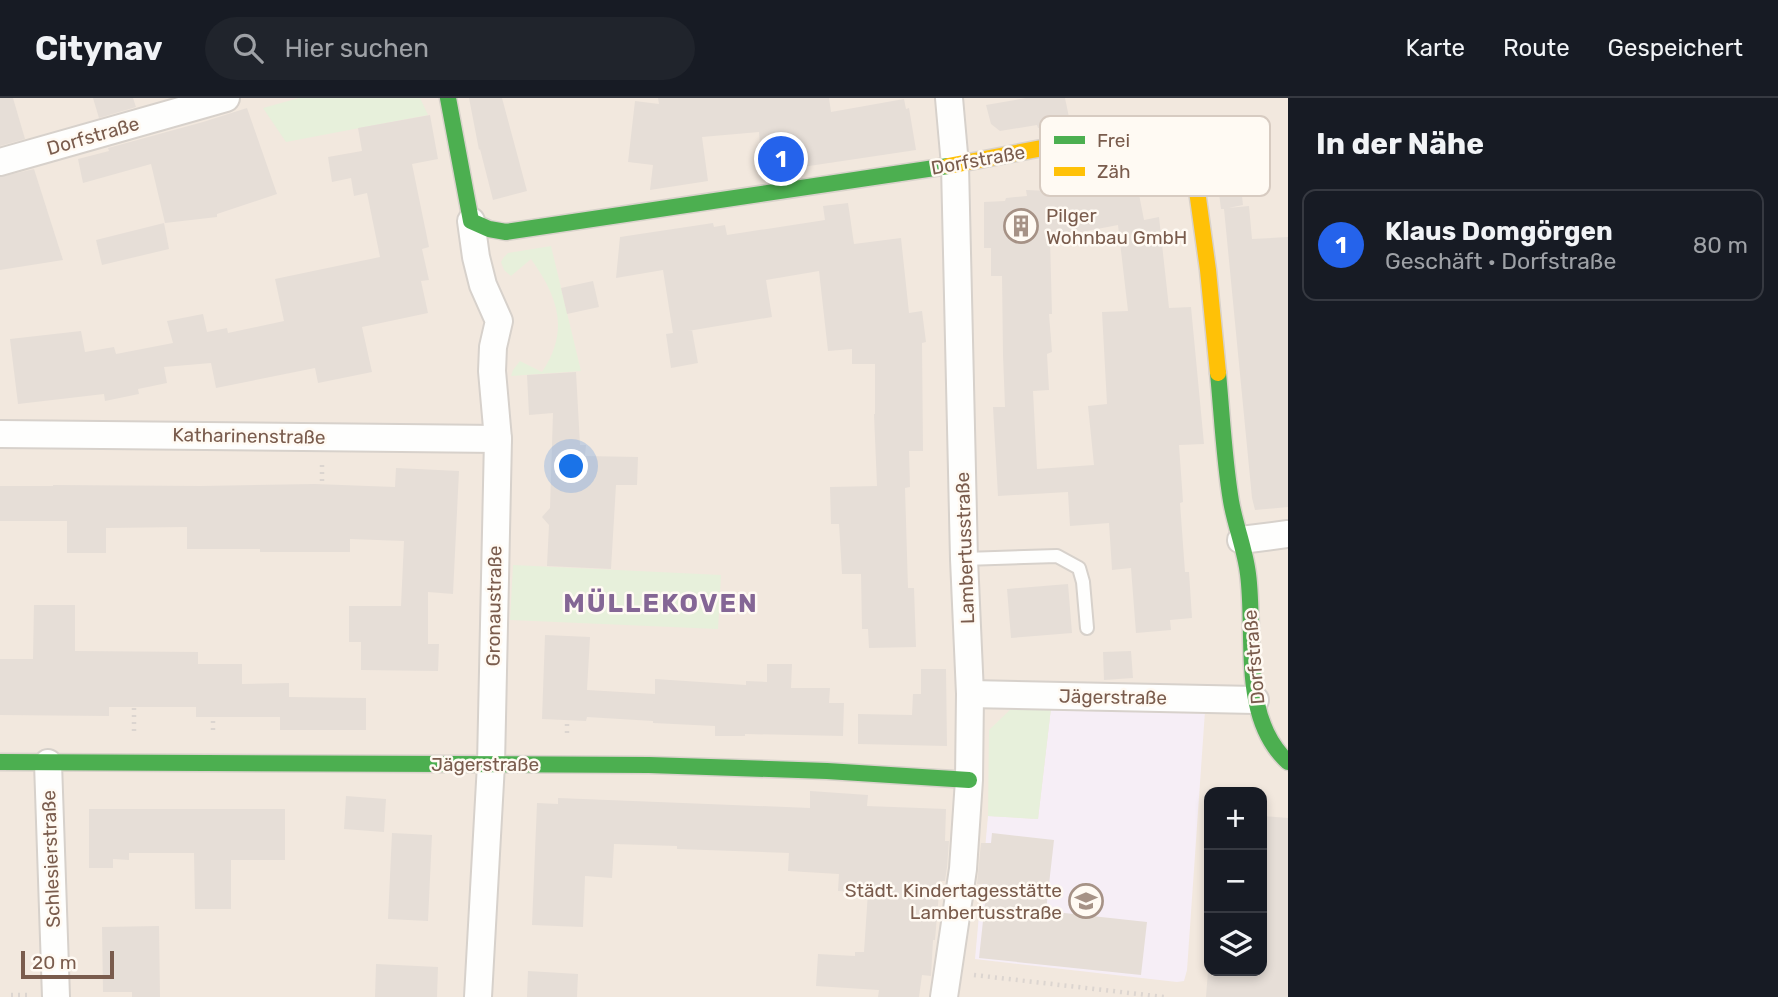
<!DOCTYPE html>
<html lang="de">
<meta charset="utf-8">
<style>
:root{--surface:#171b24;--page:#20242c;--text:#f1f3f6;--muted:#9ea1a6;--line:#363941;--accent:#2563eb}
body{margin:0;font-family:Rubik,sans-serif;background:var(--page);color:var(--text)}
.controls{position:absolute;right:21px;bottom:21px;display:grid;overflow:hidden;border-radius:14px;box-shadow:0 4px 10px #0003}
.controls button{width:63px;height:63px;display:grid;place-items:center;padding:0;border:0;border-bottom:2px solid var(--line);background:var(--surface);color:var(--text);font:35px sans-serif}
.scale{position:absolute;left:21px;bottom:18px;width:93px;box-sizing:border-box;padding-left:7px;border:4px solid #7a5c4d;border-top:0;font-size:19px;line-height:24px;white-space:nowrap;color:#7a5c4d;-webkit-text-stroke:5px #fffaf3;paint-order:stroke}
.you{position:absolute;left:572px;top:369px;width:24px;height:24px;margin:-18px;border:5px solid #fff;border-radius:50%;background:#1a73e8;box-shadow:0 0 0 10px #1a73e833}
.badge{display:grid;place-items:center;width:46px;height:46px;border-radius:50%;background:var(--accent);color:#fff;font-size:23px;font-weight:700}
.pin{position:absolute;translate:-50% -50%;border:4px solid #fff;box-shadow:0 2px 7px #0006}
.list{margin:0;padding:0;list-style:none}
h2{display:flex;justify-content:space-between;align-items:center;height:91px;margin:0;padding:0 28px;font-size:30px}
h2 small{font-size:23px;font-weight:400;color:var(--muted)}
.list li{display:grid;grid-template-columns:46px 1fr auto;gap:21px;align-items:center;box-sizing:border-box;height:112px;margin:0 14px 14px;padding:0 14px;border:2px solid var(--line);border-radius:14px}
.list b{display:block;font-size:26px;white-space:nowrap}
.list p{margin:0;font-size:23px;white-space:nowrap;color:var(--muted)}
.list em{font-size:23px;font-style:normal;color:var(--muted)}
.icon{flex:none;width:38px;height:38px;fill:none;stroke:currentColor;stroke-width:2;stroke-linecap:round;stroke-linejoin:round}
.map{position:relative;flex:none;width:1288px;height:899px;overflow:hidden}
header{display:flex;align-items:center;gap:42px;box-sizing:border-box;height:98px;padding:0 35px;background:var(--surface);border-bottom:2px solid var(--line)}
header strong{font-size:33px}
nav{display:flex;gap:38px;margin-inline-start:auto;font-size:24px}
.search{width:490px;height:63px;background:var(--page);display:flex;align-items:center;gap:18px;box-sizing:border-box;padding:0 24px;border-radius:38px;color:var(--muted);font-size:26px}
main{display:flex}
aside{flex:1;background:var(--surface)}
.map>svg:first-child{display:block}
</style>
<header>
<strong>Citynav</strong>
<div class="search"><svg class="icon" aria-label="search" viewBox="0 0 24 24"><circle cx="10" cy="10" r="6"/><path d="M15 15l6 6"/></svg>Hier suchen</div>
<nav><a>Karte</a><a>Route</a><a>Gespeichert</a></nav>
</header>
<main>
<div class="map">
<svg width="1288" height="899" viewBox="0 0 1288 899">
<rect width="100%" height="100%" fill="#f9f5f0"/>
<!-- residential -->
<path fill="#f2e8de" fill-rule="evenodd" d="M0,0H1288V899H0ZM1209,694H1262V873H1209Z"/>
<!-- education -->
<polygon fill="#f6eef6" points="1051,610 1205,613 1187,872 1184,883 1177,884 975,861 988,718 1038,721"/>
<!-- green -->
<g fill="#e7f0db">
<polygon points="299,0 420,0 428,17 286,44 263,10"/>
<path d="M551,148L581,273L511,278L513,272L520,263L542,274C570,232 558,199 531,161L511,178L504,172L501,164L504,159L508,155Z"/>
<polygon points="513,467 721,477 718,531 510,522"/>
<polygon points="1013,609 1051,610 1038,721 988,718 989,632"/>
</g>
<!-- building -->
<g fill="#e6ded7" fill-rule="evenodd">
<polygon points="0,0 13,0 25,41 0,48"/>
<polygon points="93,0 133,0 136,9 99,20"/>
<polygon points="469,0 502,0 527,93 493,102 480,51 479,52"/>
<polygon points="658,0 829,0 831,14 904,1 906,11 909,10 916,52 762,75 759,34 702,39 708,83 650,92 653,67 628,64 635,3 659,6"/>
<polygon points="1026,0 1065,0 1070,24 1038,30 1037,27 1000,33 991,26 986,7"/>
<polygon points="247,10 277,96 217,116 217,119 165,125 151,66 83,85 78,61 109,53 108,50 203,24"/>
<polygon points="430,17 438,61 412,66 429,149 422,151 429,182 421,183 428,215 362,229 372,274 318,285 315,270 216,290 211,265 164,269 167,285 138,291 139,296 105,303 104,296 18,306 10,241 81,233 85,254 114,249 116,256 173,245 167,223 203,216 207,234 227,230 228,235 284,223 275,181 380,159 367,95 354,98 351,80 332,84 328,59 362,53 358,30"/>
<polygon points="1234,24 1243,107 1228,110 1249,108 1252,141 1288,139 1288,409 1255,412 1252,400 1224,111 1221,111 1210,26"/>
<path d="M1131,55L1144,122L1159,119L1169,210L1191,209L1204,346L1179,347L1183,404L1180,405L1185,474H1189L1192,520L1170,522L1171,532L1136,535L1131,470L1112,472L1109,425L1070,428L1068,394L998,398L993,309H1005L1003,257L1002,178H991V150H984V104L1005,103L1006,100L1027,98L1026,92L1050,93L1046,71ZM1118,127L1128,213L1102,214L1107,306L1088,308L1094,367L1037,371L1033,293L1049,292L1047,256L1052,254L1049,216H1052L1050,141H1061V138Z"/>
<polygon points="34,71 63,162 0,172 0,79"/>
<polygon points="848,105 854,146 901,140 909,215 922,213 926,244 922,245 923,353 909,353 910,389 905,390 908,490 914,490 916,549 869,550 868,531 862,531 861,476 842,476 839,426 831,426 830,389 877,388 874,316 875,316 875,266 852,266 852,251 828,253 819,173 766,182 772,219 688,233 692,232 698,265 671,270 666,236 673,235 663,172 616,180 620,139 713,125 714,129 725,127 727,137 825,122 823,108"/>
<polygon points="164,125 169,151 102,167 96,142"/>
<polygon points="593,183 599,209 567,216 561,190"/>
<polygon points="576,274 580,347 586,347 585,358 638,359 637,387 616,387 611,471 547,468 549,427 542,419 550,410 553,315 529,317 527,277"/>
<polygon points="396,370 459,373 453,496 428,494 428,546 439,546 438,573 361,572 361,544 349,544 349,508 401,508 404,443 350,441 350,454 260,454 260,451 187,451 187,429 106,430 106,455 67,455 67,423 0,423 0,388 53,388 53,387 201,388 315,386 395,389"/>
<polygon points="1068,486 1072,535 1011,540 1007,491"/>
<polygon points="34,507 75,507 75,553 198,554 198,566 242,566 242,586 289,585 289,599 366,600 366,632 280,632 280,619 196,619 196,609 109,609 109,618 0,617 0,561 33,561"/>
<polygon points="545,537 590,539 587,592 655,596 655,581 746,587 746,583 767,584 767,566 792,566 791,590 830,590 829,605 844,605 843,638 745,636 745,638 715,638 715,628 653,625 653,623 587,619 586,623 542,621"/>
<polygon points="1131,553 1133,580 1104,582 1103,554"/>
<polygon points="921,571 946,571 947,648 858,646 858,616 912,617 913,596 921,596"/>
<polygon points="810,693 868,697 867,708 946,711 945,743 949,743 947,769 945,783 940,783 935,842 933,842 931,878 922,877 919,899 878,899 879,892 816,888 818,856 855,858 855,854 864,854 868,794 838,793 839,776 788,773 789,755 677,751 677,748 614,746 612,780 585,778 583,829 532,827 537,705 558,706 558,700 810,710"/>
<polygon points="346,698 386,701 384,734 344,731"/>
<polygon points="89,711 285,711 285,762 231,762 231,811 195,811 194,755 129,755 129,762 113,761 113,770 89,770"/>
<polygon points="1262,718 1288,720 1288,899 1206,899 1208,873 1262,873"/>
<polygon points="392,735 432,737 428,823 388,821"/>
<polygon points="992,735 1054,742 1046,813 1147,824 1141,877 979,860 987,786 977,786 981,745 991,745"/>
<polygon points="159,828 160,899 132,899 132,894 103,894 102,829"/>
<polygon points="376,866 438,869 437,899 375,899"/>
<polygon points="528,873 578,876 577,899 527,899"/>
</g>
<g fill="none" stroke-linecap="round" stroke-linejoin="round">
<!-- lane casing -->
<g stroke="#d7d1cb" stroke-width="16">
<polyline id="lane" points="964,461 1057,458 1079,470 1083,484 1087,530"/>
</g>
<!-- street casing -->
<g stroke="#d7d1cb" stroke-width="30">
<g id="street">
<polyline points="0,64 226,0"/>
<polyline points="471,123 476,159 483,187 499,223 493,249 492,273 498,341 491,666 478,899"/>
<polyline points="0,336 498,341"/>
<polyline points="1241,442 1288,436"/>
<polyline points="970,596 1255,602"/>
<polyline points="48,665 56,899"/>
<polyline points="944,899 963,771 969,682 970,596 964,461 955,67 949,0"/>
</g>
</g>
<!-- fast casing -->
<g stroke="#d9d2cb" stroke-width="19">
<g id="fast">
<polyline points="448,0 471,123 489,131 506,134 948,68"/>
<path d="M1218,275C1222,317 1224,361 1231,403C1235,427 1245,451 1248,476C1256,536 1239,620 1288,664"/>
<polyline points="0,664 649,667 827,673 969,682"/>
</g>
</g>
<!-- slow casing -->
<g stroke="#d9d2cb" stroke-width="19">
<polyline id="slow" points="948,68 1147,30 1180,37 1194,71 1208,172 1218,275"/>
</g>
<!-- path -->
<g stroke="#dcd5d0" stroke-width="4.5" stroke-dasharray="2 5" stroke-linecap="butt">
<polyline points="322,383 322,366"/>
<polyline points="213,632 213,619"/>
<polyline points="134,633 134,609"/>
<polyline points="567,635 567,622"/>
<polyline points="974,877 1164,899"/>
<polyline points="11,897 28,897"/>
</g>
<!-- lane -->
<use href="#lane" stroke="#fefefd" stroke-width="12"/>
<!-- street -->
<use href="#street" stroke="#fefefd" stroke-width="26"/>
<!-- fast -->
<use href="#fast" stroke="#4caf50" stroke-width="16"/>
<!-- slow -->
<use href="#slow" stroke="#ffc107" stroke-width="16"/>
</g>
<!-- icons -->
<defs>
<g id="building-ring" transform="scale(1.75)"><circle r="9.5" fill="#fffaf3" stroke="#a69286" stroke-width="1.5"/><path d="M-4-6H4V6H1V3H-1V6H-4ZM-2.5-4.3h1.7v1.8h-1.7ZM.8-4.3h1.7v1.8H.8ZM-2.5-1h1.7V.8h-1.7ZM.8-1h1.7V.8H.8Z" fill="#a69286"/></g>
<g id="school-ring" transform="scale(1.75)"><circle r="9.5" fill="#fffaf3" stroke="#a69286" stroke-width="1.5"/><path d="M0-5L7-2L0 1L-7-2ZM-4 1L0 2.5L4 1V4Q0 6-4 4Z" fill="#a69286"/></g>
</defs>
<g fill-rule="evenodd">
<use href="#building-ring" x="1021" y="128"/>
<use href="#school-ring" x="1086" y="803"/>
</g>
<g text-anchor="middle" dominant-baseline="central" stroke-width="5" stroke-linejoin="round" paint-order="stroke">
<!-- street labels -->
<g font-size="19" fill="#7a5c4d" stroke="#fffaf3">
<text transform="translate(93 38) rotate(-16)">Dorfstraße</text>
<text transform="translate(978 62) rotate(-10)">Dorfstraße</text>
<text transform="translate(249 338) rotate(1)">Katharinenstraße</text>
<text transform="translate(965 450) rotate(-92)">Lambertusstraße</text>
<text transform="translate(494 508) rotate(-89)">Gronaustraße</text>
<text transform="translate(1254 559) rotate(-95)">Dorfstraße</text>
<text transform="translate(1113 599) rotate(1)">Jägerstraße</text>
<text x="485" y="666">Jägerstraße</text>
<text transform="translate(51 761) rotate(-92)">Schlesierstraße</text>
</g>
<!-- poi labels -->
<g font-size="19" fill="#7a5c4d" stroke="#fffaf3" text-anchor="start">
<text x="1046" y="117">Pilger<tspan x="1046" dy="22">Wohnbau GmbH</tspan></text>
<text x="1062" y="792" text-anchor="end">Städt. Kindertagesstätte<tspan x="1062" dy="22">Lambertusstraße</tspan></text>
</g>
<!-- district labels -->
<g font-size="26" font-weight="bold" letter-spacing="2" fill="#846695" stroke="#fffaf3">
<text x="661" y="505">MÜLLEKOVEN</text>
</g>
</g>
<!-- legend -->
<rect x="1040" y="18" width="230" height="80" rx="10" fill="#fffaf3" stroke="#d7cbc1" stroke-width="2"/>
<rect x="1054" y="38" width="31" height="8" fill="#4caf50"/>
<rect x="1054" y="69" width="31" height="9" fill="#ffc107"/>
<g font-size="19" fill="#7a5c4d">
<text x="1097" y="49">Frei</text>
<text x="1097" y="80">Zäh</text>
</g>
</svg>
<div class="controls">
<button>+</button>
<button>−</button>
<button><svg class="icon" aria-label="layers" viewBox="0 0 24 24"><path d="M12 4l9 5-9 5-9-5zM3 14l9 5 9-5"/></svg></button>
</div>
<div class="scale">20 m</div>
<div class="you"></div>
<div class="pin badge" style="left:781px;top:61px">1</div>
</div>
<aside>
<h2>In der Nähe<small></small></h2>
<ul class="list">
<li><span class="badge">1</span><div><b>Klaus Domgörgen</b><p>Geschäft · Dorfstraße</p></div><em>80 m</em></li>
</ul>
</aside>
</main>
